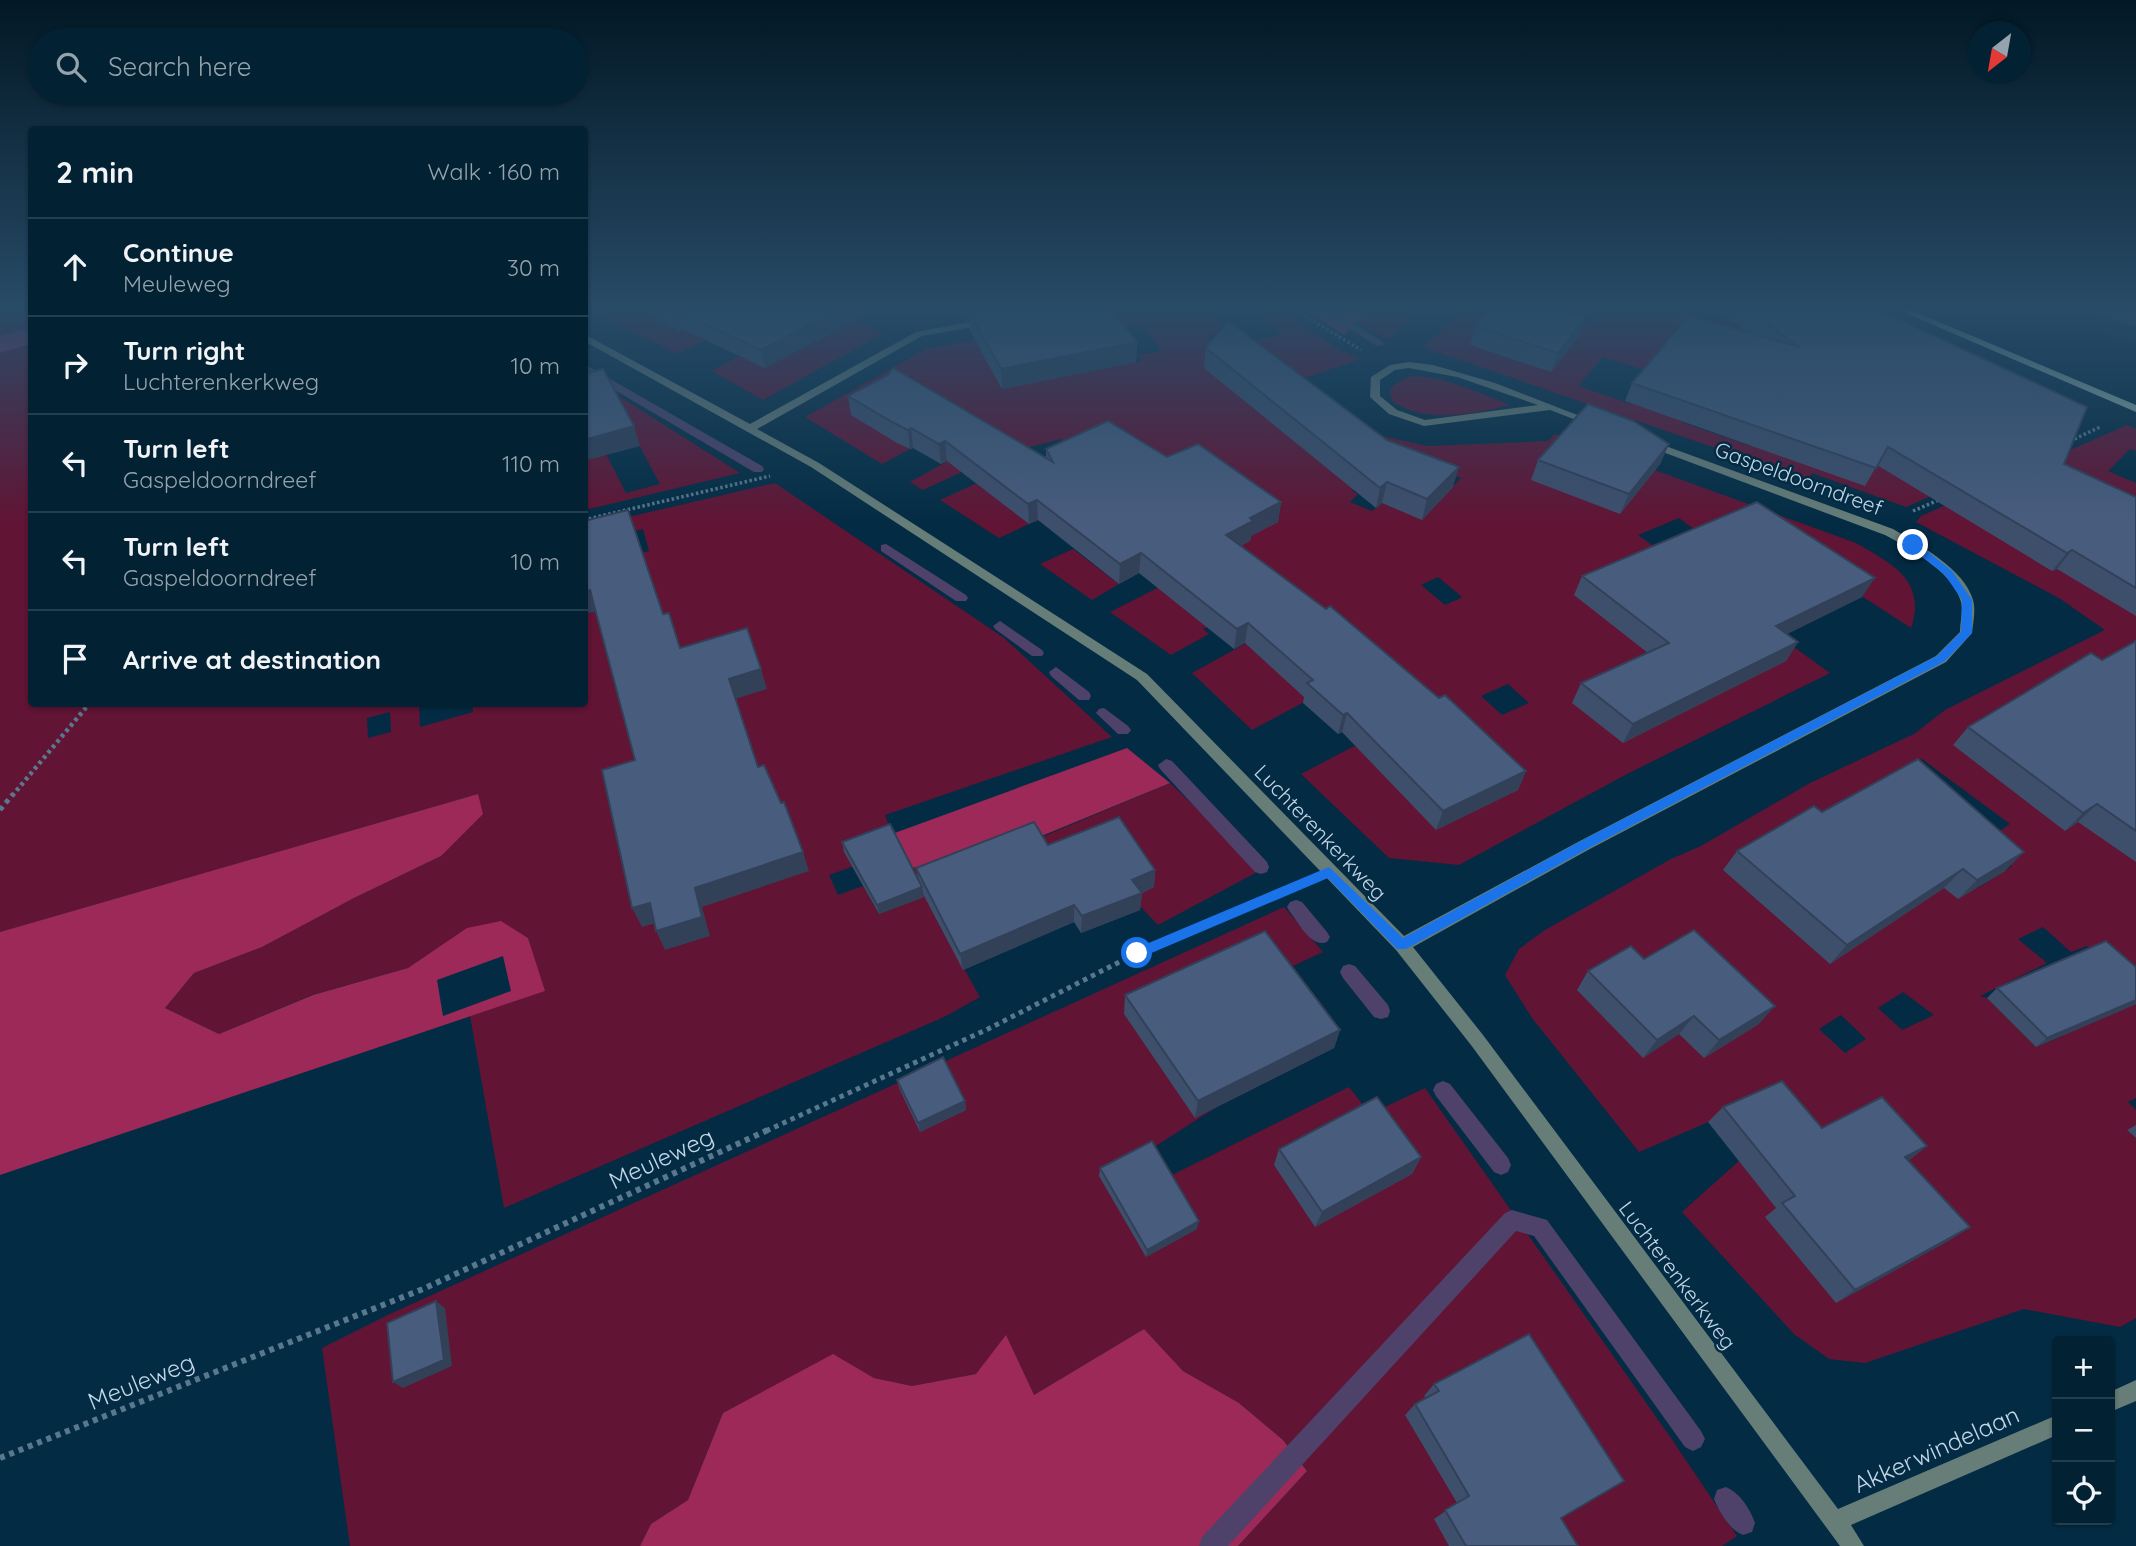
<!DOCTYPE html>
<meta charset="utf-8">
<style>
:root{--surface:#022133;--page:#102e3f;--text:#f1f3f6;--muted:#96a3ac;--line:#233e4e}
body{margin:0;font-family:Quicksand,sans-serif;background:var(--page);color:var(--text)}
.controls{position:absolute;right:21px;bottom:21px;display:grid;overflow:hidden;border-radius:7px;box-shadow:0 2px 5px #0004}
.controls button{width:63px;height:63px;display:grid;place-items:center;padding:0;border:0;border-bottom:2px solid var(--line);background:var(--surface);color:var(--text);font:35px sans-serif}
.compass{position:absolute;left:1968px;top:21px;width:63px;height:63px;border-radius:50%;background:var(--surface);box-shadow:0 2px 5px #0004;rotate:211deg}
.stop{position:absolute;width:21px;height:21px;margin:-16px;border:5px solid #1a73e8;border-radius:50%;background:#fff}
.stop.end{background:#1a73e8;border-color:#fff;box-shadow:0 2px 7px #0008}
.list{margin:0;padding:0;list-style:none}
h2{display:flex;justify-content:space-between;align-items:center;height:91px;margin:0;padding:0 28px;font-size:30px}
h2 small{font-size:23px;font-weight:400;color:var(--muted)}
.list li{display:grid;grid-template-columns:46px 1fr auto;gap:21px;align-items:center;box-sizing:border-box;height:98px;padding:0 28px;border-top:2px solid var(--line)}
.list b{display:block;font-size:26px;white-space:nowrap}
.list p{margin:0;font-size:23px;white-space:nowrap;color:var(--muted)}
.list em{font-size:23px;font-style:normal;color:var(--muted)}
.icon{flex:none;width:38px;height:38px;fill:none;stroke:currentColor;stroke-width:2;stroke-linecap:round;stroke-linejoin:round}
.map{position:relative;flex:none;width:2136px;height:1546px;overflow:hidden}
.search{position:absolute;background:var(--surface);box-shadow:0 2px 5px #0004;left:28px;top:28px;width:560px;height:77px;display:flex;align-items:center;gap:18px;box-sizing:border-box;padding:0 24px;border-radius:38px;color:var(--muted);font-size:26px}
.panel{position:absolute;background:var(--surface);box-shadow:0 2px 5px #0004;left:28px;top:126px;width:560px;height:581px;border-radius:7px}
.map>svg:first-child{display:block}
</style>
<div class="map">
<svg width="2136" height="1546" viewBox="0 0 2136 1546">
<rect width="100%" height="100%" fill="#032c44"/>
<!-- built -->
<polygon fill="#083854" points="2033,308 2136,308 2136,345"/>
<!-- green -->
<g fill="#611434" fill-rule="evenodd">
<polygon points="0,308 31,308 31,328 0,336"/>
<polygon points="587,308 636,308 680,330 707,317 845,315 884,333 763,400 711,371 740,356 760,326 718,347 705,340 677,354"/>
<path d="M1150,308H1241L1211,313L1226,332L1206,336L1219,352L1237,343L1281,335L1258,308H1277L1341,351L1361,359L1304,378L1377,435L1428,446L1548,441L1555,434L1856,543C1892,564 1927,580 1911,628L1747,522L1707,539L1679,518L1638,535L1830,673L1627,774L1459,865L1389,858L1301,774L1423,710L1278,672L1308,700L1252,730L1192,673L1301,613L1212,625L1203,629L1209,634L1171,655L1110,612L1250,541L1081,453L1061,439L998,455L923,490L910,482L971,448L863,422L910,449L882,464L805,417L926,349ZM1143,326L1162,351L1138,355L1141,361L1112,367L1088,334ZM1384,461L1424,464L1461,478L1422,519L1382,503L1372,511L1350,502L1358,494L1352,491ZM1438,577L1462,597L1461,598L1445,605L1421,585ZM1508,684L1529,703L1502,715L1481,696Z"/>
<polygon points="1371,308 1390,308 1389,310 1412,317 1388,340 1357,323"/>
<path d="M1466,308H1580L1572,318L1589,323L1599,310L1591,308L1613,311L1619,308H1694L1688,309L1699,321L1738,317L1996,468L1906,507L1812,473L1808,480L1423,347ZM1603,357L1660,375L1631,404L1578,386ZM1707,388L1775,411L1750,446L1681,422Z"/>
<path d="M31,344L32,704H419L420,727L473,712L472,704H584L585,614L657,595L648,568L637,554L649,551L643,529L585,544V527L775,483L1004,638L1112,737L885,815L892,834L857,865L829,875L838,895L863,886L879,914L925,896L909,868L983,860L940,926L980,997L944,1017L504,1208L470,1016L544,991L528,938L467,929L408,968L312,995L219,1034L165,1008L194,973L262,947L354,898L441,856L478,794L0,932V353ZM390,712L391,732L368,738L367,718Z"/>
<polygon points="584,374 740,473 585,510 585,461 606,454 626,493 660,484 609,389"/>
<path d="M1410,376C1445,376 1478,393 1510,405C1474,414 1423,424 1392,401L1390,391L1394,385Z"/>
<path d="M2127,425L2136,429V451L2130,449L2108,471L2136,483V988L2087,946L2071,952L2043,927L2018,939L2047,963L1980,996L1987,998L2036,1047L2063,1036L2040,1015L2123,1009L2136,1004V1098L2128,1102L2136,1110V1126L2127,1130L2136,1138V1318L2120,1327L2024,1309L1865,1363L1829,1359L1794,1334L1682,1212L1739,1161L1766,1097L1639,1152L1532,1018L1505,975L1519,949L1545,930L1671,859L1701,846L1810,783L1914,734L1945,710L2105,630L2059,598L1916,522L1921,516ZM1922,759L2010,824L1981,844L2012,866L1978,888L1863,801L1885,780ZM1903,992L1934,1015L1902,1030L1878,1008ZM1841,1015L1866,1039L1845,1053L1819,1029Z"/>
<polygon points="977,483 1029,524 999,538 940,500"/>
<polygon points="1073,549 1119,584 1092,600 1040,564"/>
<polygon points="1170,783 1261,870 1158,925 1131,897 1153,887 1048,862 1035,840"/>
<polygon points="1284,907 1323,952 1278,973 1176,1054 1212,1110 1151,1149 1168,1177 1349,1087 1370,1114 1425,1088 1673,1441 1737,1536 1722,1546 1238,1546 1307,1471 1283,1440 1239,1403 1183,1371 1144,1329 1034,1395 976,1374 912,1386 874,1378 833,1355 723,1413 688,1500 651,1524 640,1546 350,1546 322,1348 390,1314"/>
</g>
<!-- forest -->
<g fill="#9d2958" fill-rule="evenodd">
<polygon points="1303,308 1371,308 1344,335"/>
<polygon points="31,328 31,344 0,353 0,336"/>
<polygon points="1127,748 1170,783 983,860 909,868 892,834"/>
<path d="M478,794L483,814L441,856L354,898L262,947L194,973L165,1008L219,1034L313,995L408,968L467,928L501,921L528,938L545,991L0,1175V932ZM503,956L511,991L443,1016L437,980Z"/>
<polygon points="1144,1329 1183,1371 1239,1403 1283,1440 1307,1471 1238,1546 640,1546 651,1524 688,1500 723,1413 833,1354 874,1378 912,1386 976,1374 1006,1335 1034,1395"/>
</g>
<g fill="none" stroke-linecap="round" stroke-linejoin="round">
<!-- stream -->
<g fill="#4e426b" fill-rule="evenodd">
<polygon points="1317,308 1329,308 1386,344 1377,346"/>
<polygon points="584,364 762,466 764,469 762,472 754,472 584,372"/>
<polygon points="886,544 966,595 968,598 966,601 956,601 881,551 881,545"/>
<polygon points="1000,621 1042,650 1044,653 1042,656 1032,656 995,629 993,626"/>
<polygon points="1056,667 1089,692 1091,696 1089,700 1079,700 1051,676 1049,672"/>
<polygon points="1104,708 1128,726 1131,730 1128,734 1118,734 1096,713 1099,709"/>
<polygon points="1166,759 1172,761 1267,862 1269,867 1267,872 1261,874 1255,872 1160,769 1158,765"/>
<path d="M1296,900L1302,902L1327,932L1330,937L1327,942C1311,948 1299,923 1290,912L1287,907L1290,902Z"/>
<polygon points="1349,964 1355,966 1388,1005 1390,1011 1388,1017 1381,1019 1374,1017 1343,978 1340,972 1343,966"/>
<polygon points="1443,1081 1450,1084 1508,1158 1511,1165 1508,1172 1501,1175 1494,1172 1436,1096 1433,1090 1436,1084"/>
<polygon points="1512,1210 1547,1220 1701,1431 1705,1439 1701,1447 1693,1451 1685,1447 1534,1236 1516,1231 1228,1546 1199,1546 1202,1537 1505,1213"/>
<path d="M1726,1487C1740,1493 1750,1509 1755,1523L1752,1532L1743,1535C1729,1529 1720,1513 1714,1499L1717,1490Z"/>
</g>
<!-- path-far3 -->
<g stroke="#59788d" stroke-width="3.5" stroke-dasharray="2.5 2.5" stroke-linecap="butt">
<polyline points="1292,308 1361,350"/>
<polyline points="2070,441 2100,427"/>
<polyline points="1913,511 1941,499"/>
<polyline points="584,520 770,476"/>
</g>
<!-- path-far2 -->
<polyline stroke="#59788d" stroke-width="4.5" stroke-dasharray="3.5 3.5" stroke-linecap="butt" points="12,796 89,704"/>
<!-- path-far1 -->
<g stroke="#59788d" stroke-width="5" stroke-dasharray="4.5 4.5" stroke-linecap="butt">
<polyline points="0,810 13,794"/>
<polyline points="766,1131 988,1029 1137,953 1299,885"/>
</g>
<!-- path -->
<polyline stroke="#59788d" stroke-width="6" stroke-dasharray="5 5" stroke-linecap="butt" points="0,1458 423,1289 770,1129"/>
<!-- minor -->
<g fill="#667d78" fill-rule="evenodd">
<path d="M986,319L989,320V324L922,336L757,429L819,463L1147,674L1404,936L1578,842L1936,656L1960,632C1960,621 1964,609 1960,599C1951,571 1909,548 1885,535L1644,445V441H1652L1893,529C1919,544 1965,570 1973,600C1976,610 1973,623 1972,633L1946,662L1588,850L1413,947L1483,1035L1838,1509L2057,1415V1435L1851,1525L1864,1546H1840L1471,1045L1396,950L1137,680L811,467L584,341V334L750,424L916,332Z"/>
<path d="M1409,362L1433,365L1495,383L1598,423L1597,425H1589L1550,410L1424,426L1389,414L1370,397L1371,377L1390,365ZM1409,368L1457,377L1538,405L1425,420L1397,410L1380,396V380L1395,370Z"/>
<polygon points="2136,1380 2136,1401 2110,1412 2110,1392"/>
</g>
<!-- secondary -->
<polygon fill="#89aea6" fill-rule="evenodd" points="1894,308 1906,308 2136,405 2136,412"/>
</g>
<!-- wall -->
<g fill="#3e4f6c">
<polygon points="636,308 878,308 765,368 682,329 680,331"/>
<polygon points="957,308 1110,308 1137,342 1136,362 1002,389 970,331 969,320 965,321"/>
<polygon points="1713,308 1874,308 2064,464 2136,497 2136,616 2057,569 2052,571 1877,465 1865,486 1625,401 1632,383 1747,332"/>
<polygon points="2077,308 2136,308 2136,327 2089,312"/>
<polygon points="1586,316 1579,336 1551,372 1470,345 1475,326"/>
<polygon points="1206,348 1387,440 1453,487 1422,520 1382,503 1376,508 1204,368"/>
<polygon points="848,396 1046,458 1046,449 1167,457 1281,502 1278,522 1251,536 1250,541 1241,546 1526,771 1518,790 1436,830 1342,732 1338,734 1303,703 1304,697 1245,643 1234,649 1139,573 1119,584 1038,520 1029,524 947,461 941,464 913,448 910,449 897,443 851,415"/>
<polygon points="1669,444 1660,464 1620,514 1531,480 1538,460"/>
<polygon points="1582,576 1862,597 1787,634 1798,642 1786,661 1623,743 1572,703 1581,683 1648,653 1574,595"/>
<polygon points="2136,641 2136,862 2078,822 2065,831 1953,745 1968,727 2102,660"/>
<polygon points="1822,812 2005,871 1958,899 1944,888 1830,964 1723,870 1737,851"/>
<polygon points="842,842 918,879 916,868 1048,845 1155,870 1154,887 1142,893 1140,910 1081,933 1074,922 963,970 923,894 924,897 879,914 844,852"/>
<polygon points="1644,959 1759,1024 1704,1058 1679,1034 1643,1058 1577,990 1588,971"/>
<polygon points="2136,967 2136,1004 2036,1047 1987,998 1997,988"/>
<polygon points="1125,995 1340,1030 1334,1048 1195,1118 1124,1014"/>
<polygon points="897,1080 965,1101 966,1110 920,1132 899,1088"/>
<polygon points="1723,1107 1822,1128 1927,1146 1908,1161 1970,1227 1948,1241 1836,1303 1765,1217 1776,1208 1708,1122"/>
<polygon points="2136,1125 2136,1138 2127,1130"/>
<polygon points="1279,1149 1421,1157 1412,1174 1315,1227 1274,1165"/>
<polygon points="1100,1168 1197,1229 1146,1257 1099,1176"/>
<polygon points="1434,1384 1561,1518 1578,1546 1449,1546 1434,1519 1457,1503 1405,1415 1415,1404 1426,1398 1424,1396"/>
</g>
<!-- shaded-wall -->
<g fill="#324058">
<polygon points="841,308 878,308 765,368 761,350"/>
<polygon points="964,308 1044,308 969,311 969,320 965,321"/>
<polygon points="678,311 682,329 680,331 675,312"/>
<polygon points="1586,316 1579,336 1551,372 1558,353"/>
<polygon points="1137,342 1136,362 1002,389 1001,369"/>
<polygon points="634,426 640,446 584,461 584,440"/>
<polygon points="911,428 913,448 910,449 908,430"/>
<polygon points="945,441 947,461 941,464 939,444"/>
<polygon points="1669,444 1660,464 1620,514 1629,494"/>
<polygon points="1459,467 1453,487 1422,520 1427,499"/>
<polygon points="1387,482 1382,503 1376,508 1380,488"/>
<polygon points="1037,500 1038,520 1029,524 1028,504"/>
<polygon points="1281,502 1278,522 1251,536 1250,541 1223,555 1226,535 1250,518"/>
<polygon points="2072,550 2057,569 2052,571 2067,553"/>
<polygon points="1141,553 1139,573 1119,584 1120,564"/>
<polygon points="1875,578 1862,597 1764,645 1776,626"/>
<polygon points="590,590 598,611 584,614 584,592"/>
<polygon points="1248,623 1245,643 1234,649 1237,629"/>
<polygon points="1798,642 1786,661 1623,743 1633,724"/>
<polygon points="761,669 767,689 735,699 729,679"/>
<polygon points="1347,713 1342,732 1338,734 1343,715"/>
<polygon points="1526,771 1518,790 1436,830 1443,811"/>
<polygon points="2097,804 2078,822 2065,831 2083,813"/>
<polygon points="803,852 809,871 702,907 710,936 665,950 656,931 695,888"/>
<polygon points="2024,852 2005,871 1958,899 1977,880"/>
<polygon points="1963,869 1944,888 1830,964 1847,945"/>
<polygon points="1155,870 1154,887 1138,894 1142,893 1140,910 1081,933 1082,916 1132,880"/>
<polygon points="922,887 924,897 879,914 877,905"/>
<polygon points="650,903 659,922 642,927 632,908"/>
<polygon points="1074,905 1074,922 963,970 960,954"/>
<polygon points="2136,1000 2136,1004 2036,1047 2047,1038"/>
<polygon points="1775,1006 1759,1024 1704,1058 1719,1040"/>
<polygon points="1694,1016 1679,1034 1643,1058 1657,1040"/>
<polygon points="1340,1030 1334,1048 1195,1118 1198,1101"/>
<polygon points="965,1101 966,1110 920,1132 918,1123"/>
<polygon points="1927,1146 1908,1161 1905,1157"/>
<polygon points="1421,1157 1412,1174 1315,1227 1322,1212"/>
<polygon points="1199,1221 1197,1229 1146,1257 1147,1250"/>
<polygon points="1970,1227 1948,1241 1836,1303 1855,1290"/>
<polygon points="436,1301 445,1308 452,1366 403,1388 393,1382"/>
</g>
<!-- building -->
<g fill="#485c7e" stroke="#324058" stroke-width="2">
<polygon points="666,308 841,308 761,350 678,311 675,312"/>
<polygon points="990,308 1110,308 1137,342 1001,369 969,311"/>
<polygon points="1494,308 1557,308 1586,316 1558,353 1475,326"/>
<polygon points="1745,308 1874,308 2087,407 2064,464 2136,497 2136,588 2072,550 2067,553 1888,447 1876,468 1632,383 1689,316 1800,347"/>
<polygon points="1228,321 1387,440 1459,467 1427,499 1387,482 1380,488 1206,348"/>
<polygon points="893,368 1053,462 1046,449 1108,421 1167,457 1198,444 1281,502 1250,518 1253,521 1226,535 1326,609 1330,606 1439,698 1445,695 1526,771 1443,811 1347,713 1343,715 1307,683 1313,680 1248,623 1237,629 1141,553 1120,564 1037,500 1028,504 945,441 939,444 911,428 908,430 894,423 848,396 888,375"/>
<polygon points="603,369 634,426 584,440 584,374"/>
<polygon points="1588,404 1633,421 1669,444 1629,494 1538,460"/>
<polygon points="1757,502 1875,578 1776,626 1798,642 1633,724 1581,683 1669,643 1582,576"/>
<polygon points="628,510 663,614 669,613 680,648 747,628 761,669 729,679 758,767 764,765 781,803 784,802 803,852 695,888 702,917 656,931 650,903 632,908 602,770 635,760 590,590 584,592 584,521"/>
<polygon points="2136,641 2136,831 2097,804 2083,813 1968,727 2091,653 2102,660"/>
<polygon points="1918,759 2024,852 1977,880 1963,869 1847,945 1737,851 1814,806 1822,812"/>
<polygon points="1119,817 1155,870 1132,880 1142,893 1082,916 1074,905 960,954 916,868 1034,822 1048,845"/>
<polygon points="890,824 922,887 877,905 842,842"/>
<polygon points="1694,930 1775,1006 1719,1040 1694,1016 1657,1040 1588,971 1631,946 1644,959"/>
<polygon points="1265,931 1340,1030 1198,1101 1125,995"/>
<polygon points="2106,941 2136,967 2136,1000 2047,1038 1997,988"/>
<polygon points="943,1057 965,1101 918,1123 897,1080"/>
<polygon points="1782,1081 1822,1128 1882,1097 1927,1146 1905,1157 1970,1227 1855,1290 1782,1203 1795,1196 1723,1107"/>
<polygon points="1377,1097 1421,1157 1322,1212 1279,1149"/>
<polygon points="1152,1141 1199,1221 1147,1250 1100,1168"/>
<polygon points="436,1301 444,1360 393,1382 387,1323"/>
<polygon points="1529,1334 1624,1481 1561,1518 1578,1546 1466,1546 1445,1510 1469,1496 1415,1404 1439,1391 1434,1384"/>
</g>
<!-- sky -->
<linearGradient id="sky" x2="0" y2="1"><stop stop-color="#021825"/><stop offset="0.59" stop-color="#284b67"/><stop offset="1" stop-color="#284b67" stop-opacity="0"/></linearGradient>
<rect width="2136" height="524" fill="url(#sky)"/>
<!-- route -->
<polygon fill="#1a73e8" points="1910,543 1917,543 1952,571 1972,600 1972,633 1945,661 1587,849 1406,949 1397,949 1328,878 1142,957 1132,957 1132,950 1329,867 1403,938 1579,842 1937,656 1961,632 1962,600 1945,575 1910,547"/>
<g text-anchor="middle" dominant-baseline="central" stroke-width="5" stroke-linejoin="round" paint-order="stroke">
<!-- street labels -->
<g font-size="21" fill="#c2d6e6" stroke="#032c44">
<text transform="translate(1799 478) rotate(20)">Gaspeldoorndreef</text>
<text transform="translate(1321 832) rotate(46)">Luchterenkerkweg</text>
<text transform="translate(1678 1275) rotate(53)">Luchterenkerkweg</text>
</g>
<!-- near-street labels -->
<g font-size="24" fill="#c2d6e6" stroke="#032c44">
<text transform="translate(661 1158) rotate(-25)">Meuleweg</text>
<text transform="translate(141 1381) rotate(-22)">Meuleweg</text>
<text transform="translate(1936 1449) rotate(-24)">Akkerwindelaan</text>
</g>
</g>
</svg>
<div class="controls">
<button>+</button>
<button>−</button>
<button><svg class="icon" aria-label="locate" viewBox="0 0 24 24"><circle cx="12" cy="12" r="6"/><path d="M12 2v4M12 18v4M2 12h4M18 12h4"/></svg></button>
</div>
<svg class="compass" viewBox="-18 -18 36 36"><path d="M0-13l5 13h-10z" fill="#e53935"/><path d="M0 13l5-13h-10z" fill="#96a3ac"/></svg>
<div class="stop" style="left:1137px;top:953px"></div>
<div class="stop end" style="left:1913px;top:545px"></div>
<div class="search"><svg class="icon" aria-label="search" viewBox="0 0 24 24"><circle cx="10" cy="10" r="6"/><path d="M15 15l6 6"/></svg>Search here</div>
<section class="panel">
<h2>2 min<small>Walk · 160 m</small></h2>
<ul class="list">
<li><svg class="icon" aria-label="ahead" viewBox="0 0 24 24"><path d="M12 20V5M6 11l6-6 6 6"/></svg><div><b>Continue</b><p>Meuleweg</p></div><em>30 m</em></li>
<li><svg class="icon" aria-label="right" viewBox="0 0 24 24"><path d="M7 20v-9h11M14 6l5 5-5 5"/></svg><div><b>Turn right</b><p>Luchterenkerkweg</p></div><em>10 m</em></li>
<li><svg class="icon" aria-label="left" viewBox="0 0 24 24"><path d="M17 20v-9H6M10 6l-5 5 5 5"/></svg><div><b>Turn left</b><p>Gaspeldoorndreef</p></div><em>110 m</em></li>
<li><svg class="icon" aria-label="left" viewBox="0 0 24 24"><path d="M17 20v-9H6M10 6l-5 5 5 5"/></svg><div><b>Turn left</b><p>Gaspeldoorndreef</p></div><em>10 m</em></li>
<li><svg class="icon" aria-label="arrive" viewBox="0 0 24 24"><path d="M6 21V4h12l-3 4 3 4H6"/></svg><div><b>Arrive at destination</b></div></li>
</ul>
</section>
</div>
